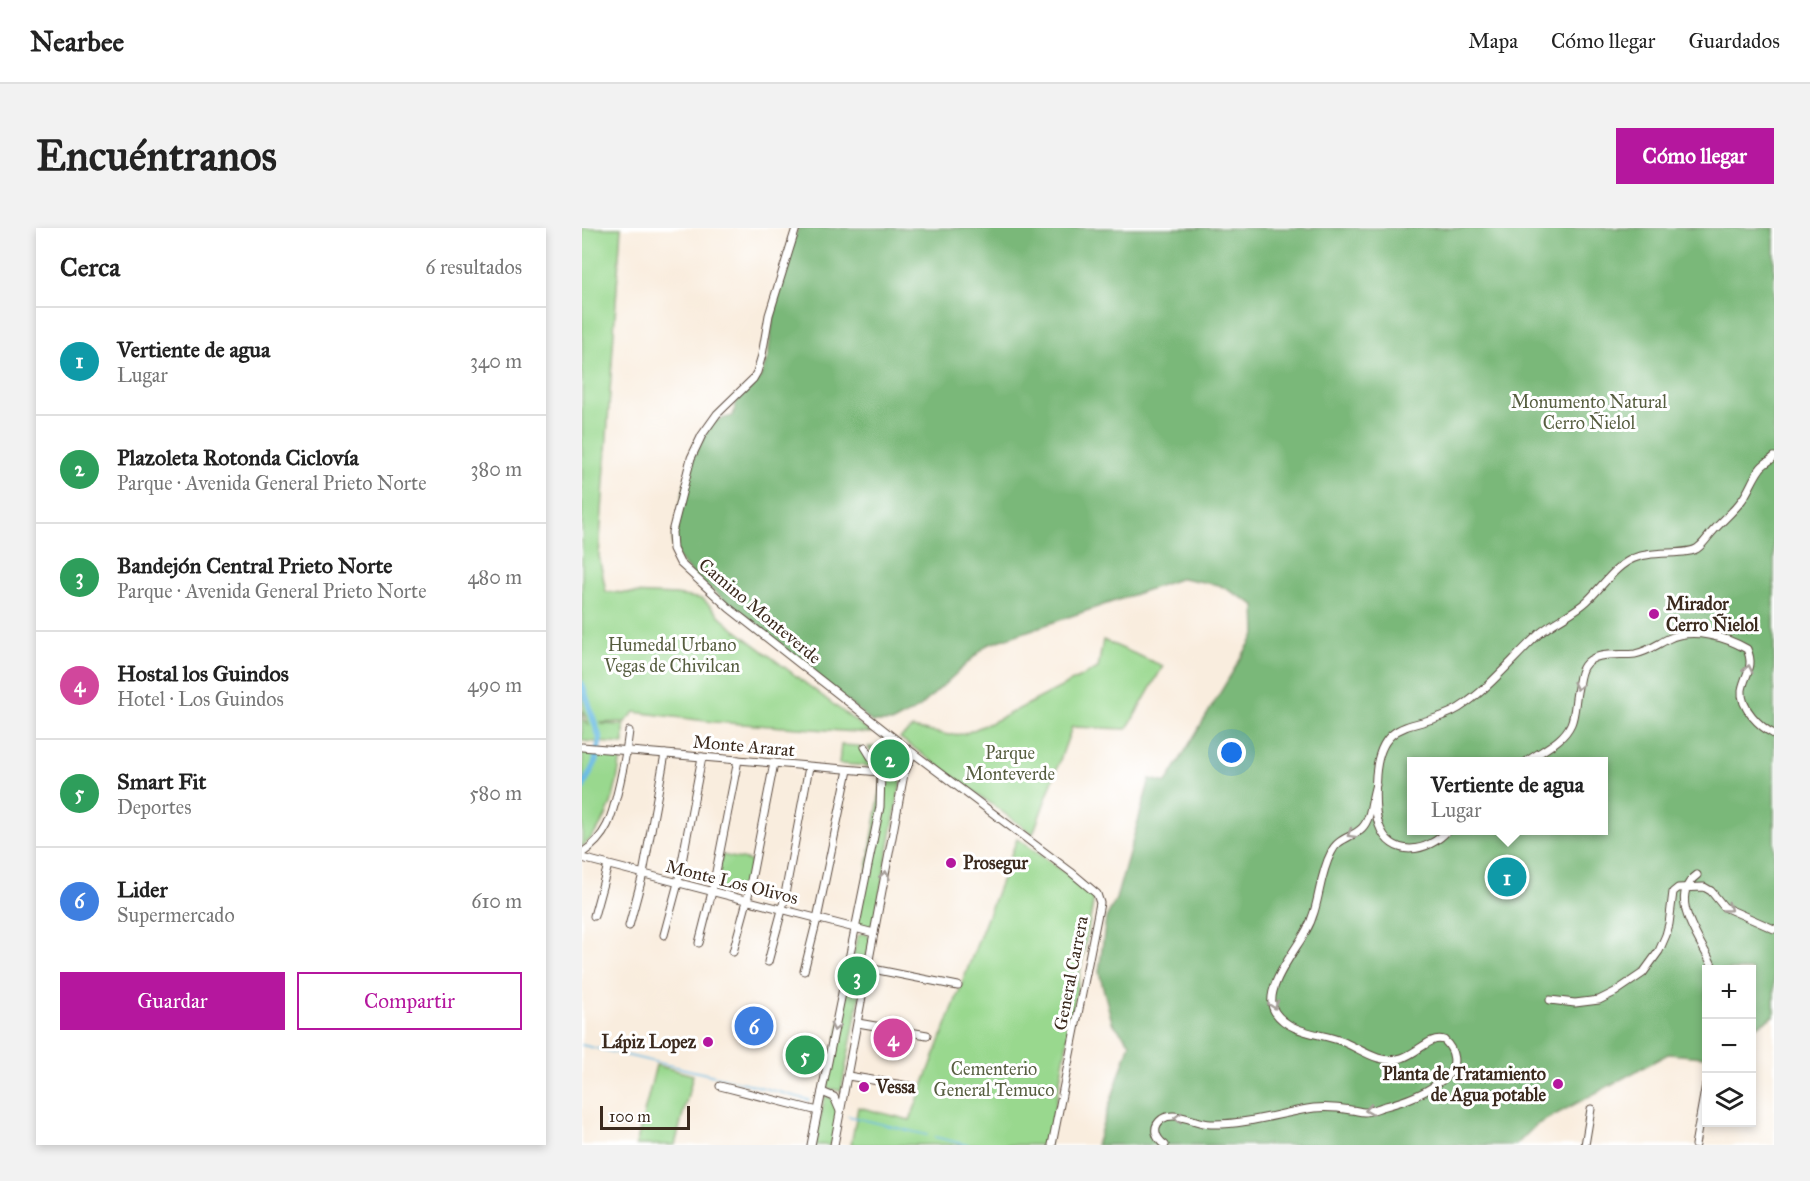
<!DOCTYPE html>
<html lang="es">
<meta charset="utf-8">
<style>
:root{--surface:#fff;--page:#f2f2f2;--text:#222;--muted:#767676;--line:#e0e0e0;--accent:#b5179e}
body{margin:0;font-family:"IM FELL Great Primer",serif;background:var(--page);color:var(--text)}
.controls{position:absolute;right:18px;bottom:18px;display:grid;overflow:hidden;border-radius:0px;box-shadow:0 3px 9px #0003}
.controls button{width:54px;height:54px;display:grid;place-items:center;padding:0;border:0;border-bottom:2px solid var(--line);background:var(--surface);color:var(--text);font:30px sans-serif}
.scale{position:absolute;left:18px;bottom:15px;width:90px;box-sizing:border-box;padding-left:6px;border:3px solid #3b2a1e;border-top:0;font-size:16px;line-height:21px;white-space:nowrap;color:#3b2a1e;-webkit-text-stroke:4px #fff;paint-order:stroke}
.you{position:absolute;left:650px;top:525px;width:21px;height:21px;margin:-15px;border:4px solid #fff;border-radius:50%;background:#1a73e8;box-shadow:0 0 0 9px #1a73e833}
.badge{display:grid;place-items:center;width:39px;height:39px;border-radius:50%;background:var(--accent);color:#fff;font-size:20px;font-weight:700}
.pin{position:absolute;translate:-50% -50%;border:3px solid #fff;box-shadow:0 2px 6px #0006}
.popup{position:absolute;left:825px;top:529px;width:201px;height:78px;box-sizing:border-box;display:grid;place-content:center;border-radius:0px;background:var(--surface);filter:drop-shadow(0 2px 4px #0005);font-size:20px;white-space:nowrap;color:var(--muted)}
.popup b{font-size:22px;color:var(--text)}
.popup::after{content:'';position:absolute;left:50%;top:100%;margin-left:-12px;border:12px solid transparent;border-top-color:var(--surface)}
.list{margin:0;padding:0;list-style:none}
h2{display:flex;justify-content:space-between;align-items:center;height:78px;margin:0;padding:0 24px;font-size:26px}
h2 small{font-size:20px;font-weight:400;color:var(--muted)}
.list li{display:grid;grid-template-columns:39px 1fr auto;gap:18px;align-items:center;box-sizing:border-box;height:108px;padding:0 24px;border-top:2px solid var(--line)}
.list b{display:block;font-size:22px;white-space:nowrap}
.list p{margin:0;font-size:20px;white-space:nowrap;color:var(--muted)}
.list em{font-size:20px;font-style:normal;color:var(--muted)}
.actions{display:flex;gap:12px;padding:18px 24px}
.actions a{flex:1;padding:14px 0;border:2px solid var(--accent);border-radius:0px;text-align:center;font-size:21px;color:var(--accent)}
.actions .main{background:var(--accent);color:#fff}
.icon{flex:none;width:33px;height:33px;fill:none;stroke:currentColor;stroke-width:2;stroke-linecap:round;stroke-linejoin:round}
.map{position:relative;flex:none;width:1192px;height:917px;overflow:hidden;border-radius:0px}
header{display:flex;align-items:center;gap:36px;box-sizing:border-box;height:84px;padding:0 30px;background:var(--surface);border-bottom:2px solid var(--line)}
header strong{font-size:28px}
nav{display:flex;gap:33px;margin-inline-start:auto;font-size:21px}
.intro{display:flex;align-items:center;justify-content:space-between;box-sizing:border-box;height:144px;padding:0 36px}
h1{margin:0;font-size:42px}
.button{padding:15px 27px;border-radius:0px;background:var(--accent);color:#fff;font-size:21px;font-weight:700}
main{display:flex;gap:36px;padding:0 36px}
aside{flex:1;background:var(--surface);border-radius:0px;box-shadow:0 3px 9px #0003}
.map>svg:first-child{display:block}
</style>
<header>
<strong>Nearbee</strong>
<nav><a>Mapa</a><a>Cómo llegar</a><a>Guardados</a></nav>
</header>
<div class="intro"><h1>Encuéntranos</h1><a class="button">Cómo llegar</a></div>
<main>
<aside>
<h2>Cerca<small>6 resultados</small></h2>
<ul class="list">
<li><span class="badge" style="background:#0f9aa8">1</span><div><b>Vertiente de agua</b><p>Lugar</p></div><em>340 m</em></li>
<li><span class="badge" style="background:#2e9e5b">2</span><div><b>Plazoleta Rotonda Ciclovía</b><p>Parque · Avenida General Prieto Norte</p></div><em>380 m</em></li>
<li><span class="badge" style="background:#2e9e5b">3</span><div><b>Bandejón Central Prieto Norte</b><p>Parque · Avenida General Prieto Norte</p></div><em>480 m</em></li>
<li><span class="badge" style="background:#d1479c">4</span><div><b>Hostal los Guindos</b><p>Hotel · Los Guindos</p></div><em>490 m</em></li>
<li><span class="badge" style="background:#2e9e5b">5</span><div><b>Smart Fit</b><p>Deportes</p></div><em>580 m</em></li>
<li><span class="badge" style="background:#3f7fe0">6</span><div><b>Lider</b><p>Supermercado</p></div><em>610 m</em></li>
</ul>
<div class="actions"><a class="main">Guardar</a><a>Compartir</a></div>
</aside>
<div class="map">
<svg width="1192" height="917" viewBox="0 0 1192 917">
<rect width="100%" height="100%" fill="#fff"/>
<filter id="ink" filterUnits="userSpaceOnUse"><feTurbulence type="fractalNoise" baseFrequency=".0167" numOctaves="2"/><feDisplacementMap in="SourceGraphic" scale="12" xChannelSelector="R" yChannelSelector="G"/><feConvolveMatrix kernelMatrix="1 2 1 2 8 2 1 2 1" color-interpolation-filters="sRGB"/></filter>
<filter id="wash" filterUnits="userSpaceOnUse"><feTurbulence type="fractalNoise" baseFrequency=".008" numOctaves="4" result="noise"/><feDisplacementMap in="SourceGraphic" scale="24" xChannelSelector="R" yChannelSelector="G"/><feGaussianBlur stdDeviation="1.35" result="paint"/><feColorMatrix in="noise" values="0 0 0 0 0 0 0 0 0 0 0 0 0 0 0 0 0 1.4 0 .05"/><feComposite in="paint" operator="in"/></filter>
<g filter="url(#wash)">
<rect width="100%" height="100%" fill="#f9edde"/>
<!-- green -->
<g fill="#99d88e" stroke="#6a8156" stroke-width="1.5">
<polygon points="0,0 39,0 17,328 24,364 94,367 121,371 147,397 289,505 132,494 53,484 43,494 19,495 20,496 42,497 42,516 0,513 0,482 2,492 7,498 2,484 0,470"/>
<polygon points="521,412 581,438 545,501 490,499 451,606 318,510 330,500 367,507 382,506 417,491 516,440"/>
<polygon points="259,517 277,518 290,536 289,538 257,536"/>
<path d="M286,519L316,520L323,529V538L316,543C296,542 295,534 286,519Z"/>
<path d="M1,524L39,526C35,562 28,595 0,619Z"/>
<polygon points="301,547 320,548 291,703 275,699"/>
<polygon points="435,611 502,658 512,670 466,917 269,917 276,879 328,892"/>
<polygon points="140,627 169,633 162,667 133,660"/>
<polygon points="283,705 289,711 259,863 245,860 275,708"/>
<polygon points="74,837 111,847 109,855 93,917 54,917"/>
<polygon points="243,867 249,870 257,882 250,917 233,917"/>
</g>
<!-- forest -->
<path fill="#7ab879" stroke="#5a714c" stroke-width="1.5" fill-rule="evenodd" d="M216,0H1192V788L1170,801V742H1124V828L1121,829L1086,826L954,897L934,917H514L548,815L530,794L517,744L524,690L534,671L568,551L584,555L674,405L673,377L637,357L600,350L405,417L337,480L311,494H290L164,388L118,353L97,332L90,315L107,237L131,193L151,188L154,174L177,152L186,129L191,88L209,20ZM829,534H1021V602H829Z"/>
<g fill="none" stroke-linecap="round" stroke-linejoin="round">
<!-- stream -->
<g stroke="#68bae4" stroke-width="1.5">
<polyline points="0,817 163,855 227,872"/>
<polyline points="266,888 345,907"/>
<polyline points="353,909 386,917"/>
</g>
<!-- canal -->
<polyline stroke="#68bae4" stroke-width="6" points="0,456 18,511 13,535 0,561"/>
</g>
</g>
<g filter="url(#ink)">
<g fill="none" stroke-linecap="round" stroke-linejoin="round">
<!-- minor casing -->
<g stroke="#58473b" stroke-width="9">
<g id="minor">
<polyline points="214,0 187,87 180,127 175,144 171,151 135,186 120,207 109,230 90,304 91,321 98,335 147,380 331,525 489,644 515,666 518,675 470,917"/>
<polyline points="0,519 322,546"/>
<path d="M944,534C960,522 981,514 989,496C993,487 993,474 995,464C997,456 997,445 1002,438C1012,423 1037,428 1053,426C1065,424 1076,416 1086,411C1110,399 1144,409 1165,421C1173,440 1163,445 1160,462C1158,480 1178,499 1192,506"/>
<path d="M866,602C846,625 809,631 797,597C792,583 793,562 794,547C799,485 838,504 877,480C908,460 930,431 957,406C972,393 991,386 1005,373C1019,360 1031,341 1048,332C1067,321 1107,329 1117,319C1123,314 1127,307 1132,302C1141,292 1152,283 1160,272C1167,263 1171,250 1178,241C1181,236 1188,233 1192,229"/>
<path d="M0,625C28,607 31,583 38,554C42,536 45,520 47,503"/>
<polyline points="0,630 292,705"/>
<path d="M1115,647C1082,671 1123,716 1132,742"/>
<polyline points="12,688 26,637"/>
<polyline points="47,698 61,646 83,526"/>
<polyline points="82,707 96,655 120,529"/>
<polyline points="117,715 130,664 156,532"/>
<polyline points="151,724 165,673 192,535"/>
<polyline points="186,734 200,682 227,539"/>
<polyline points="286,740 376,758"/>
<polyline points="222,743 235,691 266,542"/>
<polyline points="968,772 993,775 1017,772 1033,764 1061,745 1077,723 1084,707 1087,696 1091,664 1096,660 1122,659 1129,663 1142,679 1192,701"/>
<polyline points="276,795 345,807"/>
<polyline points="266,848 327,858"/>
<polyline points="138,858 236,883"/>
<polyline points="240,864 252,869 258,883"/>
<polyline points="229,917 298,579 299,545 283,519"/>
<polyline points="252,917 322,546 331,525"/>
<path d="M583,917C574,911 569,899 580,891C594,882 614,896 629,896C664,897 698,885 732,880C743,879 758,880 769,882C773,882 778,884 782,884C788,884 794,881 800,879C824,873 846,865 865,848C876,838 873,822 862,812C842,806 830,840 796,830C783,826 772,818 759,813C737,805 707,805 693,784C679,763 714,722 724,703C738,679 736,650 749,625C755,610 770,610 780,600C790,590 789,569 794,557"/>
<polyline points="1003,917 1009,881"/>
<polyline points="1113,917 1124,856"/>
</g>
</g>
<!-- minor -->
<use href="#minor" stroke="#fff" stroke-width="7"/>
</g>
<!-- one-way arrows -->
<defs><path id="oneway-chevron" d="M-2-3.5L2.5 0L-2 3.5" fill="none" stroke-width="1.6" stroke-linecap="round" stroke-linejoin="round" transform="scale(1.5)"/></defs>
<g stroke="#a79f9a">
<use href="#oneway-chevron" transform="translate(1166 441) rotate(-77)"/>
<use href="#oneway-chevron" transform="translate(996 458) rotate(102)"/>
<use href="#oneway-chevron" transform="translate(769 606) rotate(150)"/>
<use href="#oneway-chevron" transform="translate(303 647) rotate(-79)"/>
<use href="#oneway-chevron" transform="translate(1146 680) rotate(36)"/>
<use href="#oneway-chevron" transform="translate(692 777) rotate(72)"/>
<use href="#oneway-chevron" transform="translate(253 799) rotate(102)"/>
<use href="#oneway-chevron" transform="translate(787 882) rotate(171)"/>
<use href="#oneway-chevron" transform="translate(596 890) rotate(-178)"/>
</g>
</g>
<!-- markers -->
<g fill="#b5179e" stroke="#fff" stroke-width="2">
<circle cx="1072" cy="386" r="6"/>
<circle cx="369" cy="635" r="6"/>
<circle cx="126" cy="814" r="6"/>
<circle cx="976" cy="856" r="6"/>
<circle cx="282" cy="859" r="6"/>
</g>
<g text-anchor="middle" dominant-baseline="central" stroke-width="6" stroke-linejoin="round" paint-order="stroke">
<!-- park labels -->
<g font-size="18" fill="#575e40" stroke="#fff">
<text x="1007" y="174">Monumento Natural<tspan x="1007" dy="21">Cerro Ñielol</tspan></text>
<text x="90" y="417">Humedal Urbano<tspan x="90" dy="21">Vegas de Chivilcan</tspan></text>
<text x="428" y="525">Parque<tspan x="428" dy="21">Monteverde</tspan></text>
<text x="412" y="841">Cementerio<tspan x="412" dy="21">General Temuco</tspan></text>
</g>
<!-- poi labels -->
<g font-size="18" font-weight="bold" fill="#3b2a1e" stroke="#fff" text-anchor="start">
<text x="1084" y="376">Mirador<tspan x="1084" dy="21">Cerro Ñielol</tspan></text>
<text x="381" y="635">Prosegur</text>
<text x="114" y="814" text-anchor="end">Lápiz Lopez</text>
<text x="964" y="846" text-anchor="end">Planta de Tratamiento<tspan x="964" dy="21">de Agua potable</tspan></text>
<text x="294" y="859">Vessa</text>
</g>
<!-- street labels -->
<g font-size="18" fill="#3b2a1e" stroke="#fff">
<text transform="translate(178 383) rotate(40)">Camino Monteverde</text>
<text transform="translate(162 518) rotate(5)">Monte Ararat</text>
<text transform="translate(150 654) rotate(14)">Monte Los Olivos</text>
<text transform="translate(489 745) rotate(-79)">General Carrera</text>
</g>
</g>
</svg>
<div class="controls">
<button>+</button>
<button>−</button>
<button><svg class="icon" aria-label="layers" viewBox="0 0 24 24"><path d="M12 4l9 5-9 5-9-5zM3 14l9 5 9-5"/></svg></button>
</div>
<div class="scale">100 m</div>
<div class="you"></div>
<div class="pin badge" style="left:925px;top:649px;background:#0f9aa8">1</div>
<div class="popup"><b>Vertiente de agua</b>Lugar</div>
<div class="pin badge" style="left:308px;top:531px;background:#2e9e5b">2</div>
<div class="pin badge" style="left:275px;top:748px;background:#2e9e5b">3</div>
<div class="pin badge" style="left:311px;top:810px;background:#d1479c">4</div>
<div class="pin badge" style="left:223px;top:827px;background:#2e9e5b">5</div>
<div class="pin badge" style="left:172px;top:798px;background:#3f7fe0">6</div>
</div>
</main>
